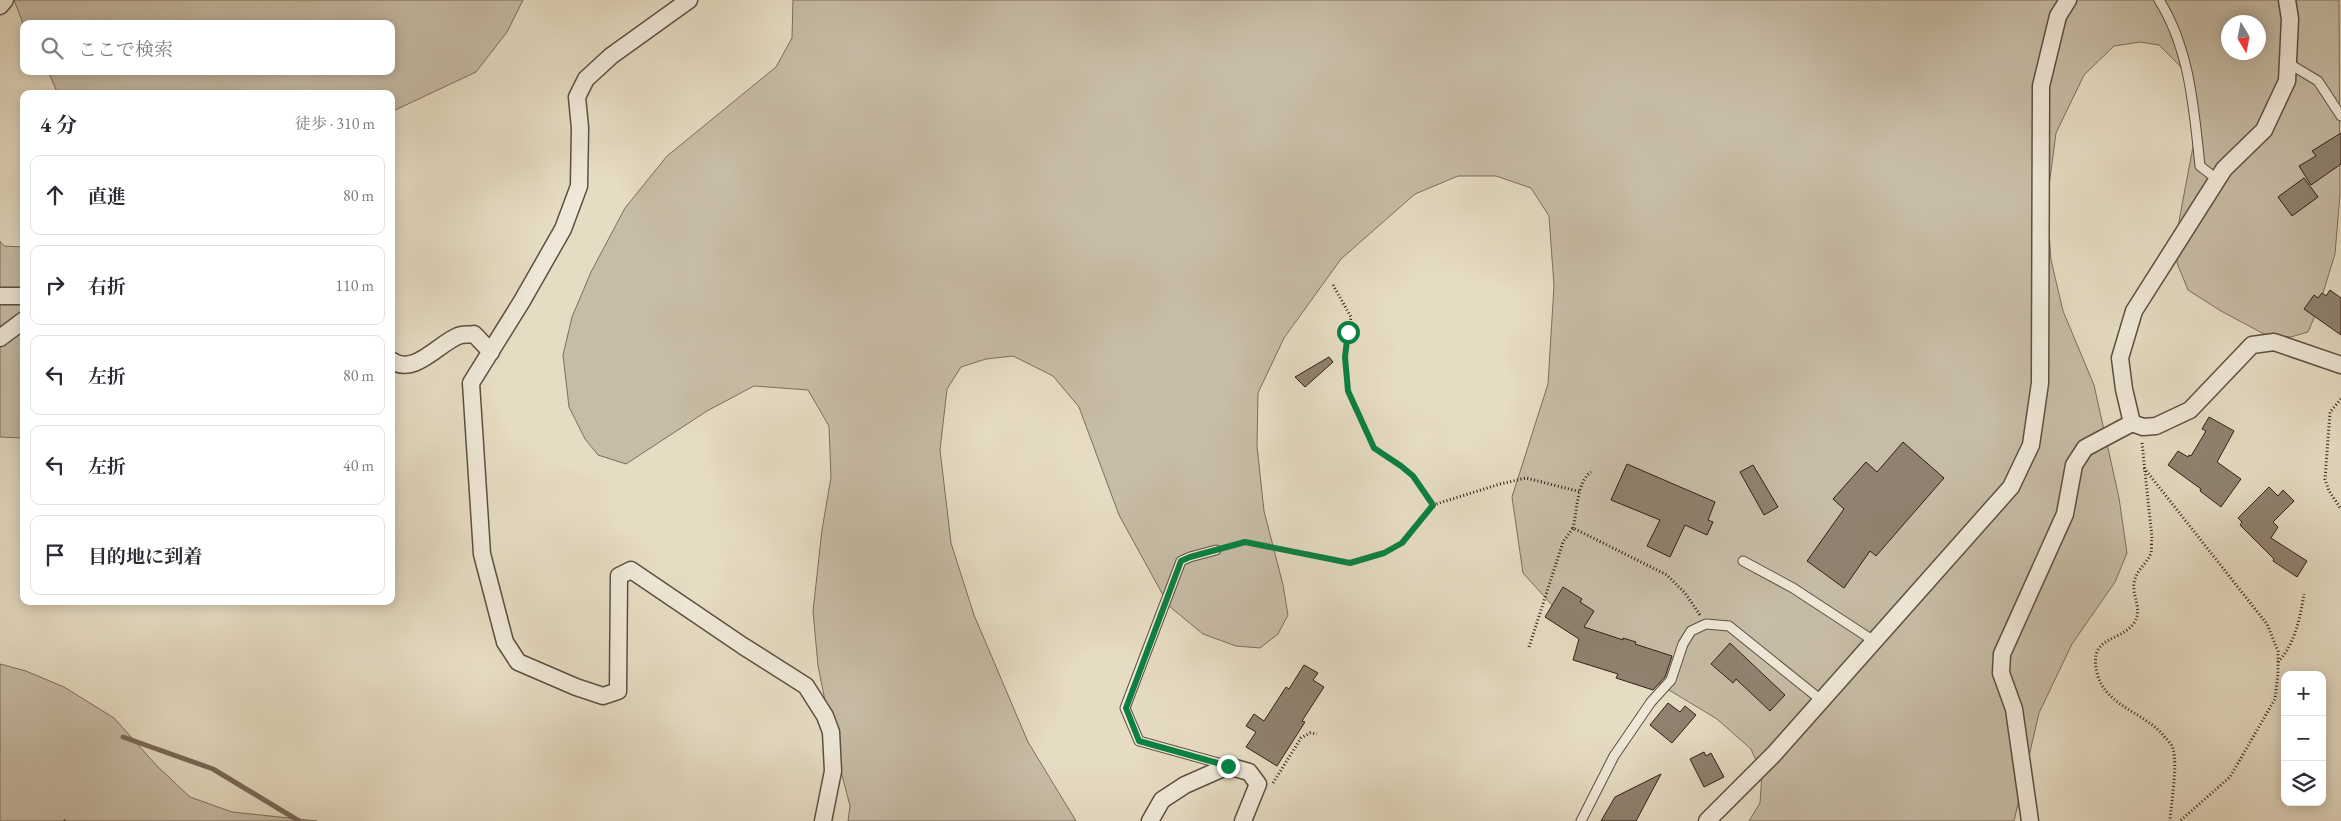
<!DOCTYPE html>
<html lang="ja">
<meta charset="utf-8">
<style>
:root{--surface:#fff;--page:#f7f7f7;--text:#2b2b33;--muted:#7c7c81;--line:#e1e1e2}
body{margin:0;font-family:"EB Garamond","Noto Serif JP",serif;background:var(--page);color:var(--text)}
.controls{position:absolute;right:15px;bottom:15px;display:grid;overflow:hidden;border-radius:10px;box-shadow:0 2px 12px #0003}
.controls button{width:45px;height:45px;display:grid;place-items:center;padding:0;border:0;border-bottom:1px solid var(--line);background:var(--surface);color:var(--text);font:25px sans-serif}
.compass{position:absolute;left:2221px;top:15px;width:45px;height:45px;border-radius:50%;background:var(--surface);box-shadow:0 2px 12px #0003;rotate:170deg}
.stop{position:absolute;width:15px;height:15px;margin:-11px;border:4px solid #0b8043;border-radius:50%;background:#fff}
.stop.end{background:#0b8043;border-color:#fff;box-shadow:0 1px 5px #0008}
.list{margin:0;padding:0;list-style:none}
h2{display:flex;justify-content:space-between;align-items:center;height:65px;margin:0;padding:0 20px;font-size:21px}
h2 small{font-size:16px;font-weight:400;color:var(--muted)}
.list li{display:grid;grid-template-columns:32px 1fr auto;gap:15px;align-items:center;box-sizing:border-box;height:80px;margin:0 10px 10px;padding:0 10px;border:1px solid var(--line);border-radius:10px}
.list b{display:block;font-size:19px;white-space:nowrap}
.list em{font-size:16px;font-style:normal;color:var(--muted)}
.icon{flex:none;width:28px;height:28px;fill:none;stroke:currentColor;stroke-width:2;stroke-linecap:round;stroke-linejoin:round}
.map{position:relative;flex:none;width:2341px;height:821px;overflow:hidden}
.search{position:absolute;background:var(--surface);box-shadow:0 2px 12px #0003;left:20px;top:20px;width:375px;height:55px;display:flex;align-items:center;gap:12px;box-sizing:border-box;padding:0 18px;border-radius:10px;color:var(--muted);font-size:19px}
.panel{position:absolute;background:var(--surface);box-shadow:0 2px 12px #0003;left:20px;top:90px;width:375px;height:515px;border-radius:10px}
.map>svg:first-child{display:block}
</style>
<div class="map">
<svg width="2341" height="821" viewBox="0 0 2341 821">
<rect width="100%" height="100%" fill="#e6dcc3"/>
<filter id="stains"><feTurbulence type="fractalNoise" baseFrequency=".004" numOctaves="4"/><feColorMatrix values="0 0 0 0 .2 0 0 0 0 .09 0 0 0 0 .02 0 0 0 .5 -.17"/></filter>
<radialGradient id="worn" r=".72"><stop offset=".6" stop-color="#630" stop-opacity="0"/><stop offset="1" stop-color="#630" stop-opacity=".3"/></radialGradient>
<!-- green -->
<g fill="#c7bca6" stroke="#7c6e5e" fill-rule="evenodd">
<polygon points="14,0 523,0 507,32 476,72 391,112 391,94 58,94 48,71 391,71 391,24 24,24 24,26"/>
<path d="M793,0H2339L2340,194L2335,254L2319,306L2308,332L2291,337L2264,334L2221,311L2188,290L2177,263L2179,221L2198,120L2194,86L2180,66L2159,45L2140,42L2114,46L2084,75L2056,133L2047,201L2051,260L2063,311L2094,385L2119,498L2127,553L2115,582L2072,644L2039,713L2014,821H1749L1760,803L1762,774L1751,749L1717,719L1626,664L1561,615L1523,573L1512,497L1548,384L1554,286L1549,216L1531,188L1496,176H1458L1415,194L1341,259L1284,338L1258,393L1257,446L1264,511L1283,585L1288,615L1278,634L1260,648L1236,646L1203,634L1169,606L1119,515L1079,407L1053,376L1013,356L986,359L961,367L947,389L940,450L951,543L974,615L1028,742L1076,821H848L850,806L833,740L818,666L813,611L822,530L831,477L829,426L808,390L754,386L707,411L626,464L598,455L585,439L569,407L563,355L572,317L591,272L625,208L667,156L776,67L792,38ZM2228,22H2258V52H2228Z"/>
<polygon points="0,241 4,246 24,247 24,437 21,438 0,437"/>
<polygon points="0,664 26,671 64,687 114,718 157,766 190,797 232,812 317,821 0,821"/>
</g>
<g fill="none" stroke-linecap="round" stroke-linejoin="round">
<!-- stream -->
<polyline stroke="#786a5a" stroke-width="5" points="123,737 213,769 299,821"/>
</g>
<!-- building -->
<g fill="#8f8270" stroke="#302016">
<polygon points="2341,133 2341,164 2311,185 2299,166 2316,156 2312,151"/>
<polygon points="2304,178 2318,197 2292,216 2278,197"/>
<polygon points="2330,290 2341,298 2341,335 2304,309 2314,295 2318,298 2322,293 2326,296"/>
<polygon points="1329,357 1333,362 1305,387 1295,377"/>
<polygon points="2209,417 2234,431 2217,462 2241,479 2221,507 2200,491 2201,489 2168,465 2178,451 2188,457 2189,455 2191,456 2206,431 2202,429"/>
<polygon points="1903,442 1944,478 1876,556 1870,551 1844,588 1807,561 1844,509 1833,499 1866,462 1877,472"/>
<polygon points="1627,464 1715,502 1708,520 1713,522 1707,535 1685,525 1670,557 1647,546 1660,520 1611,500"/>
<polygon points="1753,465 1778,507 1764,515 1740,472"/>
<polygon points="2269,487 2278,496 2283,490 2294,501 2273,522 2278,527 2271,538 2307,561 2297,577 2273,561 2274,559 2240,525 2242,522 2238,518"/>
<polygon points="1563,587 1582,599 1580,602 1594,611 1584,627 1623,640 1623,638 1636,642 1635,644 1672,656 1665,677 1653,690 1616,678 1618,674 1573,660 1579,639 1545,617"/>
<polygon points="1730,643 1785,695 1770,711 1736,679 1733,683 1711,664"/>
<polygon points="1304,665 1318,673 1313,680 1324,687 1302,721 1305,722 1277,766 1246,747 1256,732 1246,726 1254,714 1264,721 1286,687 1289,689"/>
<polygon points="1668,703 1680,712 1685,706 1696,715 1672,743 1650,725"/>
<polygon points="1704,752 1706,756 1711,753 1724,777 1704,787 1690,759"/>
<polygon points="1661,774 1636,821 1601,821 1615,797"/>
</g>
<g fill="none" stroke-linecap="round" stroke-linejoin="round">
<!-- lane casing -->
<g stroke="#5e4f41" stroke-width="11">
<g id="lane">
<path d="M2159,0C2190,49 2194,110 2200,166L2218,180"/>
<polyline points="2288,63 2318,81 2341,116"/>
<polyline points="1216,550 1190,557 1181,561 1125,708 1139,741 1226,765"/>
<polyline points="1743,561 1793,588 1874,641"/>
<polyline points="1581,821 1614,756 1651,702 1671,680 1683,644 1691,631 1706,624 1729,626 1821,700"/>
</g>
</g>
<!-- street casing -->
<g stroke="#5e4f41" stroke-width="19">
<g id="street">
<polyline points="689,0 611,56 586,79 577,97 580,128 579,186 563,229 522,301 471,383 482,554 505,642 518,662 576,687 603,696 618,691 619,576 631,570 743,646 806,686 825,716 831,732 833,771 823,821"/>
<polyline points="0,6 5,0"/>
<polyline points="0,296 24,296"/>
<polyline points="0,338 24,320"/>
<path d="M391,360C413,377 438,344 458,336C462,334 469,335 474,334L491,352"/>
<polyline points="2132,423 2124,389 2120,358 2134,311 2224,169 2264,130 2287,81 2290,19 2287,0"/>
<polyline points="2132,423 2143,427 2156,426 2190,410 2252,345 2274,342 2341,365"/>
<polyline points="1150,821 1162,800 1185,785 1228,766 1249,772 1258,784 1243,821"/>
<polyline points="1707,821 1774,754 2011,487 2031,445 2040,383 2041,86 2058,16 2068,0"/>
<polyline points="2030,821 2014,709 2001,673 2002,654 2065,514 2074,465 2085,448 2132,423"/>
</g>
</g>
<!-- path -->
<g stroke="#302016" stroke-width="3" stroke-dasharray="1 2.5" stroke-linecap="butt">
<polyline points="1333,285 1351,317 1345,357 1348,391 1374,448 1401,466 1413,476 1433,505"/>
<polyline points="2341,399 2330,412 2325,479 2329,491 2341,509"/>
<path d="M2142,443L2152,538C2151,542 2152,549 2151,553C2147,564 2136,570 2134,583C2132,597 2143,609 2134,623C2120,643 2088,635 2097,673C2105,706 2144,712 2164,736C2167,740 2172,744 2173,749C2178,764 2171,803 2170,821"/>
<polyline points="2144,468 2267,624 2278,651 2278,674 2275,699 2230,777 2180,821"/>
<path d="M1573,528C1577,512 1577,481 1591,472"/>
<polyline points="1227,547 1245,542 1350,563 1384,553 1402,543 1433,505 1500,484 1526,478 1581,492"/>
<polyline points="1529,647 1563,542 1573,528 1667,575 1685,593 1700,615"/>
<path d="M2278,662C2295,644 2300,618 2304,594"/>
<polyline points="1273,783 1301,738 1310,733 1317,734"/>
<polyline points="64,820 65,821"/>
</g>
<!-- lane -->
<use href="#lane" stroke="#efe8d8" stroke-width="9"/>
<!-- street -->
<use href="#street" stroke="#efe8d8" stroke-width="16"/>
</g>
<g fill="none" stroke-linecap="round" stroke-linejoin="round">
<!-- route -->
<polyline stroke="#0b8043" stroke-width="6" points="1228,766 1139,741 1126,708 1181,561 1190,557 1245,542 1350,563 1384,553 1402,543 1433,505 1413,476 1401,466 1374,448 1348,391 1345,357 1348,332"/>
</g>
<rect width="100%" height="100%" filter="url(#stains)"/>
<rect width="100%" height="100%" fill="url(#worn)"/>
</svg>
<div class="controls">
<button>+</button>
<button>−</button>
<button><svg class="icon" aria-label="layers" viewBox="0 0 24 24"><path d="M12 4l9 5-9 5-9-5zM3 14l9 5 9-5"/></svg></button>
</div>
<svg class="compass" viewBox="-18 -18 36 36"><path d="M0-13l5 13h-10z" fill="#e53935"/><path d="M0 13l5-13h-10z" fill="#7c7c81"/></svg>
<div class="stop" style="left:1348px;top:332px"></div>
<div class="stop end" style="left:1228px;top:766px"></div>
<div class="search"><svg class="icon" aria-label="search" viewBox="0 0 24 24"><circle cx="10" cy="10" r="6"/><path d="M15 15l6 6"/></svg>ここで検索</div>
<section class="panel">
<h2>4 分<small>徒歩 · 310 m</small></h2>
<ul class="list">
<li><svg class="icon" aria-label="ahead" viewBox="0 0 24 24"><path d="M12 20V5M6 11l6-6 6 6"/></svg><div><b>直進</b></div><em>80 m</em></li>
<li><svg class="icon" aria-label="right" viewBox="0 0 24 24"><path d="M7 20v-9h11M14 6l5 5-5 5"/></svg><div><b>右折</b></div><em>110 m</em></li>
<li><svg class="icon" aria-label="left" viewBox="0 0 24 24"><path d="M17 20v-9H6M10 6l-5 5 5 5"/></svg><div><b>左折</b></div><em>80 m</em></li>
<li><svg class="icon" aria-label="left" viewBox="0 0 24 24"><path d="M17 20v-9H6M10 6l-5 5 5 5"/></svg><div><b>左折</b></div><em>40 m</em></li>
<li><svg class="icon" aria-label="arrive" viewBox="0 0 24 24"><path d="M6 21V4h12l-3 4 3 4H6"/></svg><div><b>目的地に到着</b></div></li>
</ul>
</section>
</div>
